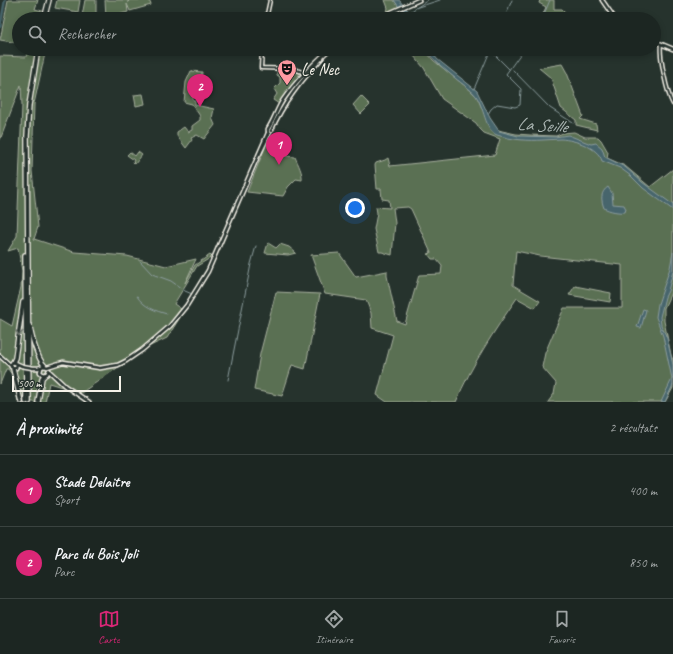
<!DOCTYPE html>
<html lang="fr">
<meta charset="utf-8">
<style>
:root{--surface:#1c2622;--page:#252e2a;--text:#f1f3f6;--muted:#a0a5a5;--line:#3a4340;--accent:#db2777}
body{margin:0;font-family:Caveat,sans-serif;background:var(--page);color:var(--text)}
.scale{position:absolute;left:12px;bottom:10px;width:109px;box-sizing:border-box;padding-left:4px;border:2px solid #f4f1e8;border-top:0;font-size:11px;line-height:14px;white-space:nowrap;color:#f4f1e8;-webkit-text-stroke:3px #26332d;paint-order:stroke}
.you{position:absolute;left:355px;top:208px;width:14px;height:14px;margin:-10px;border:3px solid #fff;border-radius:50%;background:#1a73e8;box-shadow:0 0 0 6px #1a73e833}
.badge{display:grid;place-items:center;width:26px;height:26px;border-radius:50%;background:var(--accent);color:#fff;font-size:13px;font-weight:700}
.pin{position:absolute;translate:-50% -33px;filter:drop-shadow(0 1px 2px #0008)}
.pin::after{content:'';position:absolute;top:21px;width:14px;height:12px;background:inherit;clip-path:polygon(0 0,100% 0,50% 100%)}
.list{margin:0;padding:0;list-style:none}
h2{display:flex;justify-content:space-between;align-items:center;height:52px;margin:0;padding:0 16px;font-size:17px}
h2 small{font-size:13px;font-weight:400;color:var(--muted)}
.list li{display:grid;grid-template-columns:26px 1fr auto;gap:12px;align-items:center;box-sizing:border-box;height:72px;padding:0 16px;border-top:1px solid var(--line)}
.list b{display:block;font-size:15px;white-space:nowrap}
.list p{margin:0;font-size:13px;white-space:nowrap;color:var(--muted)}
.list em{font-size:13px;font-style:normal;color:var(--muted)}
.icon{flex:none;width:22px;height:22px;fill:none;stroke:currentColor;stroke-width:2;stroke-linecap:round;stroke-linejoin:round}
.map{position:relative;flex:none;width:673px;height:402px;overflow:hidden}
.search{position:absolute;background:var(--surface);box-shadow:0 2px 6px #0003;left:12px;right:12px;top:12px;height:44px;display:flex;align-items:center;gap:10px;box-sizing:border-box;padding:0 14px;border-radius:22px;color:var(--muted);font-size:15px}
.sheet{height:196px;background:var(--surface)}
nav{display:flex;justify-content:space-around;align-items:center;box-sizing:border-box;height:56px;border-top:1px solid var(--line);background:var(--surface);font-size:11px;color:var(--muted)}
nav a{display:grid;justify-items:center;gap:2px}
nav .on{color:var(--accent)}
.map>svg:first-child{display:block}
</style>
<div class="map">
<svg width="673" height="402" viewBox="0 0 673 402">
<rect width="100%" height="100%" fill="#26332d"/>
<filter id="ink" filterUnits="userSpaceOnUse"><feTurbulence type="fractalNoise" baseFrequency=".025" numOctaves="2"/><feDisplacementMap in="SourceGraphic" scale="8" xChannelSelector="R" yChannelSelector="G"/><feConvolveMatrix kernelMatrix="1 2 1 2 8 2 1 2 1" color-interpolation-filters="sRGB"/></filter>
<g filter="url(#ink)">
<!-- green -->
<g fill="#5a6f53" stroke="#a7b09e">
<polygon points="8,0 38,0 35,9 53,14 52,19 19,19 19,43 0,40"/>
<polygon points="57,0 80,0 78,12 55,8"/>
<polygon points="85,0 96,0 96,19 82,16"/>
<polygon points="105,0 128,0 128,3 129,0 149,0 151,5 130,11 127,4 128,12 106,18"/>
<polygon points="385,0 394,0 403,13 409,19 381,19 385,17 388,8"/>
<polygon points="540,0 554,0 554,9 562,9 567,14 555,17 548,15 546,19 541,19 546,7 539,3"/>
<polygon points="28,49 46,49 34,104 32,171 38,227 34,239 74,252 127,256 166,266 196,259 185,283 195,265 210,255 212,257 197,266 174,304 184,311 167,338 146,348 81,393 49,383 45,402 18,402 13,376 8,369 6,369 0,384 0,319 12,326 21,287 22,271 18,248 8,251 17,236 22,105 21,85 0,140 0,56 26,57"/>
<polygon points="369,49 406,49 384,54"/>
<path d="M408,49H424L433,60L470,90L477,97L491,129L499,130L502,131L516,134L530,135L556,136L563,133L574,132L585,137H598L601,140L608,152L607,158L625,166L650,187L673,169V288L664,308V321L671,355L673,360V388L665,402H548L554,394L556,383L542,367L545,353L564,308H622V265L540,256L516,251L513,285L540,301L535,308L517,298C494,331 471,366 456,402H387L377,395L393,335L372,328L371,313L366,300L325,294L311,255L339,253L356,277L387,271V276L397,321L405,324L419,275L441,274L442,266L436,259H432L428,254L431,253L411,209L408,207L393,208L395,223L392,255L382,252H379L374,229L377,213L376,207L390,208L389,200L382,199L381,189H377L375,165L376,163L385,160L388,158L390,166L495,155L500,139L484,133L480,129L476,123L442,99L424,68Z"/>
<polygon points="562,64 567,73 583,116 580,119 596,124 597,130 576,125 576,120 561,108 551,78 539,68"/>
<polygon points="191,71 202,72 200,97 193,96 193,100 195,101 195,105 214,109 212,118 215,125 204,139 197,135 191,138 192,140 186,148 177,136 177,132 184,127 188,132 192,130 192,126 200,120 200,116 192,104 184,102 186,82"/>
<polygon points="277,71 292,71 300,73 297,79 279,104 273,100 277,94 274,89 280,83 280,77 277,75"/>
<polygon points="143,94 145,104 136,106 134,95"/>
<polygon points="361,96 370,105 361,114 353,105"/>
<path d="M275,139L282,142L287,147L286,156L295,157C298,164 303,173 302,180L296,179L288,187L283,196L247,192L268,140L274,141Z"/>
<polygon points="130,152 135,156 138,152 142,155 135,164 133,162 134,160 127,155"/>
<polygon points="268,243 276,248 280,244 289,247 296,253 288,255 265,253"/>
<polygon points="575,286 611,293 610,302 569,295"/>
<polygon points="276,292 320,294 305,369 292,365 282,396 254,390 260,354"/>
</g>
<!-- water -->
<g fill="#46656c" stroke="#8c9d9e">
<polygon points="394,0 399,0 415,19 409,19 403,13"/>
<path d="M424,49H430L437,59L477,91L490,118L499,131L518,136L555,137L568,135L591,144L596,143L602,148L605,157L625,167L642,182L672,204L673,203V210L643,188L631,176L620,168L602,161C598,147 575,140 561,139C555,139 549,140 543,140C528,141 512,140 497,135C485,131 484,106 476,96C471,89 462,84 455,78C444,69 434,60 424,49Z"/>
<path d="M608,187L612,193L613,204L624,205L626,209L625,212C619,213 609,211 604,208C601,200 600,192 608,187Z"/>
<polygon points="673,252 673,271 668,291 665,297 660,317 661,325 667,338 673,365 673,385 665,402 661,402 672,379 663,336 656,317 658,304 670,268"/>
<polygon points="643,309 646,310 641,328 637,327"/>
</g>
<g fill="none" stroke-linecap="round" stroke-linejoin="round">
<!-- stream -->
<g stroke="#8c9d9e" stroke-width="1">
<polyline points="415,8 440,0"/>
<polyline points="410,12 428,0"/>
<polyline points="504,19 512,0"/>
<polyline points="542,19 550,0"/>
<polyline points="491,51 509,69"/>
<polyline points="513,70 550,108 573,123"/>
<polyline points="474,89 491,49"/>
<polyline points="488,114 491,109 497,104 515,107 520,105 521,89 506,74 524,49"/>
<polyline points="140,261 152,274 171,281 185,291 192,294"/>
<path d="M137,296C143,307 156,311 167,314"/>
<polyline points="228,380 251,264 256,246"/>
</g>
<!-- river -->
<polyline stroke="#46656c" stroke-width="2.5" points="0,27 5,0"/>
<!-- tertiary casing -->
<g stroke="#f4f1e8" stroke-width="5">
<g id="tertiary">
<polyline points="266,19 270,0"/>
<path d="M661,44C659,56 667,94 673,104"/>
<polyline points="262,49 261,68 294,69 305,73"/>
</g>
</g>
<!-- secondary casing -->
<g stroke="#f4f1e8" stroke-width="5.5">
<g id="secondary">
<polyline points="602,0 615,19"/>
<polyline points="376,19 419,0"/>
<polyline points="654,41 673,49"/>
<path d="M268,131V129C274,120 277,109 283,100C296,81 312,65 330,49"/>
<path d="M271,131C283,103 301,81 322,58"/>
<polyline points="259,155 269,134"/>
<polyline points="0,356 10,365"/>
<polyline points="17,364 16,368 11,367 11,364 13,362 22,366"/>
<polyline points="47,367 63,362 100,368 118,365 126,361 142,350 170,326 187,305 208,271 268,133"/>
<polyline points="33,368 38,368 44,366"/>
<polyline points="41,368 40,372 43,375 47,374 49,370"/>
<polyline points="49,371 65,386 89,402"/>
</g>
</g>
<!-- trunk casing -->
<g stroke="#f4f1e8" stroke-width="6">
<g id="trunk">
<polyline points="44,19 49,0"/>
<polyline points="25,255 26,402"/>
<path d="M30,326C31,336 38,360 45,366"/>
<polyline points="13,362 15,358 23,302"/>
<polyline points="13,369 21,402"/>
<polyline points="29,402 27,136 29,105 38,49"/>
<polyline points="38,402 42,378 45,375"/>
</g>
</g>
<!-- tertiary -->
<use href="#tertiary" stroke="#26332d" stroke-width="2"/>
<!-- secondary -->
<use href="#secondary" stroke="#26332d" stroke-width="2.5"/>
<!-- trunk -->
<use href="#trunk" stroke="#26332d" stroke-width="3.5"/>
<!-- secondary-bridge casing -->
<g stroke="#f4f1e8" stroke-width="5.5" stroke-linecap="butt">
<polyline id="secondary-bridge" points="22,366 33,368"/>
</g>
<!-- secondary-bridge -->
<use href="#secondary-bridge" stroke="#26332d" stroke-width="2.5"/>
</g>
<!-- one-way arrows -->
<defs><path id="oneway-chevron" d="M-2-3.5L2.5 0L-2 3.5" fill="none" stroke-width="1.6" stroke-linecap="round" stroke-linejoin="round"/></defs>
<use stroke="#6e766e" href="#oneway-chevron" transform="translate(19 333) rotate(98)"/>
</g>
<!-- icons -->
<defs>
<g id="theatre-pin" transform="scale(1)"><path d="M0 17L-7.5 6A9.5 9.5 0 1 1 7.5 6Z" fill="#ff9aa2" stroke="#26332d"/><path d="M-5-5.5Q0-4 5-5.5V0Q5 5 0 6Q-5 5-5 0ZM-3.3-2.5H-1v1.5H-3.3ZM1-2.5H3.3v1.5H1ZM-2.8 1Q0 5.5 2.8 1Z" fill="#111"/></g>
</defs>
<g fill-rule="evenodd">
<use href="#theatre-pin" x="287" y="69"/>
</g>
<g text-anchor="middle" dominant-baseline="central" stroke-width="3" stroke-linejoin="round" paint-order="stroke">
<!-- poi labels -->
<g font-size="17" fill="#f4f1e8" stroke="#26332d" text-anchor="start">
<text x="301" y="69">Le Nec</text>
</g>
<!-- water labels -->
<g font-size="18" font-style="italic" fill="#aeb9b6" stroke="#26332d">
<text transform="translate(542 125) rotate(4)">La Seille</text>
</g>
</g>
</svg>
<div class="scale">500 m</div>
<div class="you"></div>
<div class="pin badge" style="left:279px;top:165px">1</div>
<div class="pin badge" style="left:200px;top:107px">2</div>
<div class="search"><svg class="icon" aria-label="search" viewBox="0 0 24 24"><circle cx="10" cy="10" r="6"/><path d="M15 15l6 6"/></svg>Rechercher</div>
</div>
<section class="sheet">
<h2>À proximité<small>2 résultats</small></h2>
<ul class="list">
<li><span class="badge">1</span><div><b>Stade Delaitre</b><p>Sport</p></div><em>400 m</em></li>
<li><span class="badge">2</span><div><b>Parc du Bois Joli</b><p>Parc</p></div><em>850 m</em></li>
</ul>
</section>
<nav>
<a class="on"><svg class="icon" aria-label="map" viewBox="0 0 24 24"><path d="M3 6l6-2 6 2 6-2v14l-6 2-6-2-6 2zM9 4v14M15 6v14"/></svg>Carte</a>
<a><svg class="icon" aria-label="directions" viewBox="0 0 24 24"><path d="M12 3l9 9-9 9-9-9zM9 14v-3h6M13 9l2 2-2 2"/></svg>Itinéraire</a>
<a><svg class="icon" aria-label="saved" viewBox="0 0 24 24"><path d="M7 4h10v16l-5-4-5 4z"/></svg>Favoris</a>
</nav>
